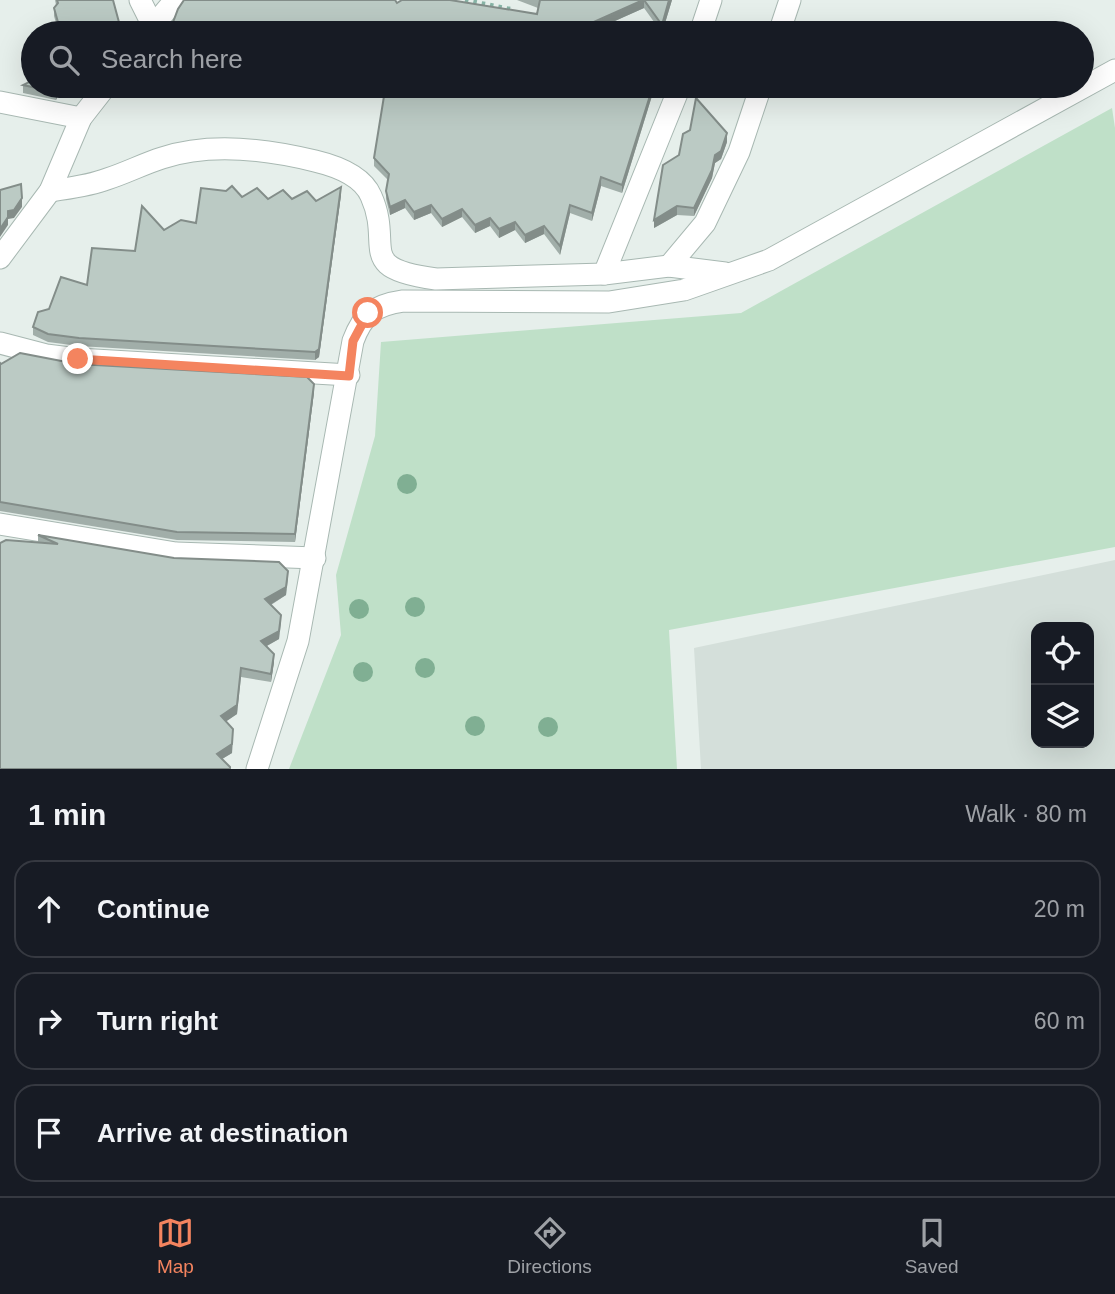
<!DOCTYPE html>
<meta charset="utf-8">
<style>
:root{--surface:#171b24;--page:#242831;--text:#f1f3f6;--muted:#9ea1a6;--line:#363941;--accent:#f4845f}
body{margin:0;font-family:Helvetica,sans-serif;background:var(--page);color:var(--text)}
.controls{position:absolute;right:21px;bottom:21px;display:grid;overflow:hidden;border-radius:14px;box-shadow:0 7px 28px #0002}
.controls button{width:63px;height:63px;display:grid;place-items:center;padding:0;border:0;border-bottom:2px solid var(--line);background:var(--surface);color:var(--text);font:35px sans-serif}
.stop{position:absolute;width:21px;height:21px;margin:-16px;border:5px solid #f4845f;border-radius:50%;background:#fff}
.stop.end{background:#f4845f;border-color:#fff;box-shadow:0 2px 7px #0008}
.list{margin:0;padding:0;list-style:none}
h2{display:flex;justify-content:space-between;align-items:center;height:91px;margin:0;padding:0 28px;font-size:30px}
h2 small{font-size:23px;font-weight:400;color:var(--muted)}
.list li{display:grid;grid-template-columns:46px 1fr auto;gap:21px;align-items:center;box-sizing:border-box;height:98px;margin:0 14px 14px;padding:0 14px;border:2px solid var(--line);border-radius:21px}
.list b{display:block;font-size:26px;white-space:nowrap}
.list em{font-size:23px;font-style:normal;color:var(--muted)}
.icon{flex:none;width:38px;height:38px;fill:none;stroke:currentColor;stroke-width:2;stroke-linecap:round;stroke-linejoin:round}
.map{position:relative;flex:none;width:1115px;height:769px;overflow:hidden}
.search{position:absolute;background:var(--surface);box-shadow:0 7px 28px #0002;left:21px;right:21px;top:21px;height:77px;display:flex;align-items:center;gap:18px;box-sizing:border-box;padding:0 24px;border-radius:38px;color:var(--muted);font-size:26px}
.sheet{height:427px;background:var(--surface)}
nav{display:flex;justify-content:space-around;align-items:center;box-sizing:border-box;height:98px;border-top:2px solid var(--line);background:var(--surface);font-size:19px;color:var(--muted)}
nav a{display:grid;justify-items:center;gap:4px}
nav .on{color:var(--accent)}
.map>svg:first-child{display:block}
</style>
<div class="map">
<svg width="1115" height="769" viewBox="0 0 1115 769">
<rect width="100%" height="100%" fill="#e6efeb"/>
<!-- built -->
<path fill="#d4dfda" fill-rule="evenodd" d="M1115,560V769H701L694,648ZM1036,627H1089V743H1036Z"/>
<!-- green -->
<polygon fill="#bfe0c8" points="1112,108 1115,128 1115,547 669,630 677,769 289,769 341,635 336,575 375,436 381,342 741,313"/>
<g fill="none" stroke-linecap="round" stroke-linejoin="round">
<!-- minor casing -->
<g stroke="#a8b8b2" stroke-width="23">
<g id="minor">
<polyline points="140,0 153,26 147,33"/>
<polyline points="153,26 175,0"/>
<polyline points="700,33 711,0"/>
<polyline points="779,33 790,0"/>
<polyline points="0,102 81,118"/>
<path d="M50,191C69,188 89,186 107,179C126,173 143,164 162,158C210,142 266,149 315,161C336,166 362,175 371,196C394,247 353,268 436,279L604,274L669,266L725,273"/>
<polyline points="0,258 50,191 81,118 106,86"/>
<polyline points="669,266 705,223 739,152 761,86"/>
<polyline points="604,274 680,86"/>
<polyline points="0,343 46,355 78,359 349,375"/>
<polyline points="0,524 176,553 315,558"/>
<path d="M257,769L298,641L353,341C363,314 375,305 403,301L609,302L684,290L769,260L1115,70"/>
</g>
</g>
<!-- path -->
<g stroke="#86b3a5" stroke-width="4.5" stroke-dasharray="3.5 5" stroke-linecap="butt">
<polyline points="465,0 515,10"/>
<polyline points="595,28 617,33"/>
</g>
<!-- minor -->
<use href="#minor" stroke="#fff" stroke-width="21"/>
</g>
<!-- trees -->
<g fill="#80af93">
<circle cx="407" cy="484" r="10"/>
<circle cx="415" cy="607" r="10"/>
<circle cx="359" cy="609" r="10"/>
<circle cx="425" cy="668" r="10"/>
<circle cx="363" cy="672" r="10"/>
<circle cx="475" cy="726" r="10"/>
<circle cx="548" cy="727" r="10"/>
</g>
<!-- wall -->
<g fill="#a1aea9">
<polygon points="55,0 113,0 120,33 59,33 54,16 54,8 56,5"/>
<polygon points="517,0 672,0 662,33 644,8 588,33 397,3 537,14 538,8"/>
<polygon points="23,85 62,86 56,100 23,93"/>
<polygon points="352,86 655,86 622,193 601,186 592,221 570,213 560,255 544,234 525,243 515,230 499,238 490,226 475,233 462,217 442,227 431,213 414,220 405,208 390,215 386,199 386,191 388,180 374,166 374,158 384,98 358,93"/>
<polygon points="727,142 721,159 715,163 712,178 694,216 677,215 654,228 679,155"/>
<polygon points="341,195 319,357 315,360 79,346 48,342 33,335 33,327 49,309 87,285 164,230 196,223 268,199 316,201"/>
<polygon points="0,363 77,364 314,392 295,542 177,540 0,511"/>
<polygon points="38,535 288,579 286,595 271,605 281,623 279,639 267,646 274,662 271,682 241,677 237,714 226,721 233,737 232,753 222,759 38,542"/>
</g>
<!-- shaded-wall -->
<g fill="#838d89">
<polygon points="644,0 644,8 588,33 571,33"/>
<polygon points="669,0 672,0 662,33 662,25"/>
<polygon points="120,26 120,33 103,33 105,30"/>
<polygon points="59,86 62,86 56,100 56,92"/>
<polygon points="653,86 655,86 622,193 622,185"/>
<polygon points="727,133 727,142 721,159 715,163 712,178 694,216 694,208 715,155"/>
<polygon points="601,177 601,186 592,221 592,213"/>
<polygon points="341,187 341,195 319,357 315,360 315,352"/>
<polygon points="22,198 22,207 14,218 8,219 8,225 0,237 0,229 8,211"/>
<polygon points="405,200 405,208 390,215 390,207"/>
<polygon points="431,205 431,213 414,220 414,212"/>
<polygon points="570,205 570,213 560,255 560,246"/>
<polygon points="677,206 677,215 654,228 654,220"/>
<polygon points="462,209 462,217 442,227 442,219"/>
<polygon points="490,218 490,226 475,233 475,225"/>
<polygon points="515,222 515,230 499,238 499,229"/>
<polygon points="544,226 544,234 525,243 525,235"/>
<polygon points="314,384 314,392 295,542 295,534"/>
<polygon points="288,571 286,595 265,608 265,599"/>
<polygon points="281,615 279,639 261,649 261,641"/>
<polygon points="274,654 274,662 271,682 271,674"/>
<polygon points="241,668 237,714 221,725 221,716"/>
<polygon points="233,729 232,753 217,762 217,754"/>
</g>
<!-- building -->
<g fill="#bbcac4" stroke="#838d89" stroke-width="2">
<polygon points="57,0 113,0 120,26 105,30 103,33 61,33 54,8 58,3"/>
<polygon points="184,0 395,0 397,3 402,0 450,0 537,14 540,0 643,0 571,32 574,33 169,33 178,9"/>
<polygon points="644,0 669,0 662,25"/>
<polygon points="33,80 33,86 59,86 56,92 23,85"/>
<polygon points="364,86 653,86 622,185 601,177 592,213 570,205 560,246 544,226 525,235 515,222 499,229 490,218 475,225 462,209 442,219 431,205 414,212 405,200 390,207 386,191 389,174 374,158 385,90"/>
<polygon points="696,98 727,133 721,151 715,155 712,170 694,208 677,206 654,220 663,165 679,155 683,134 690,130"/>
<polygon points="21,184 22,198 14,210 8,211 8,217 0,229 0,190"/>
<polygon points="232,186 242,197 257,188 268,199 283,190 292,199 307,191 316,201 341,187 319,349 315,352 79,338 48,334 33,327 38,312 49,309 61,277 87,285 92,248 135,251 142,206 164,230 181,220 196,223 201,188 226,191"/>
<polygon points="20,353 77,364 307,377 314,384 295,534 177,532 0,502 0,363 1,364"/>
<polygon points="38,535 174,558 279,562 288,571 286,587 265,599 281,615 279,631 261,641 274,654 271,674 241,668 237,705 221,716 233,729 232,744 217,754 230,767 230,769 0,769 0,543 6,540 58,544"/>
</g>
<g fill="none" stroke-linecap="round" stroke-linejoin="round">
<!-- route -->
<polyline stroke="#f4845f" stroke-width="9" points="78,359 349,376 353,341 368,313"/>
</g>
</svg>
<div class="controls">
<button><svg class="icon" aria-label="locate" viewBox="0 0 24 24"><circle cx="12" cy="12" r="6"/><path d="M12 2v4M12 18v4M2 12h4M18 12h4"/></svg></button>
<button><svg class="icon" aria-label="layers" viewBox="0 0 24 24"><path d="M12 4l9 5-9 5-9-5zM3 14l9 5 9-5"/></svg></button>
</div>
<div class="stop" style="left:368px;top:313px"></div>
<div class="stop end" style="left:78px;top:359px"></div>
<div class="search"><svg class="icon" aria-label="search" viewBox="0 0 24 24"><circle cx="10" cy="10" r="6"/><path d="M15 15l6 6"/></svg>Search here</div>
</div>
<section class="sheet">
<h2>1 min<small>Walk · 80 m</small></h2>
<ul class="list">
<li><svg class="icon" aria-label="ahead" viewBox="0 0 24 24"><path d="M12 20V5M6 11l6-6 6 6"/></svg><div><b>Continue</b></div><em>20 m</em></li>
<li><svg class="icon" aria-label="right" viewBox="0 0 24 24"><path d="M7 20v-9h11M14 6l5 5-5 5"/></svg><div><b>Turn right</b></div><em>60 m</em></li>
<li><svg class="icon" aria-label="arrive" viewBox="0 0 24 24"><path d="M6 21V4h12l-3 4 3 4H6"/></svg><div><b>Arrive at destination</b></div></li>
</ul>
</section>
<nav>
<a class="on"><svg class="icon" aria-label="map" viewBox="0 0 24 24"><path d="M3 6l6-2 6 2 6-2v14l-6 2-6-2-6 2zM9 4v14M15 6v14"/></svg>Map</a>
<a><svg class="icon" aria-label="directions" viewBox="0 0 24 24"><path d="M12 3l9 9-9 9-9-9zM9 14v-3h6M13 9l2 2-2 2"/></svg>Directions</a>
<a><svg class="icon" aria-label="saved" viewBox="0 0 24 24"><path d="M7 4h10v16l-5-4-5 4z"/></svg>Saved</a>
</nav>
